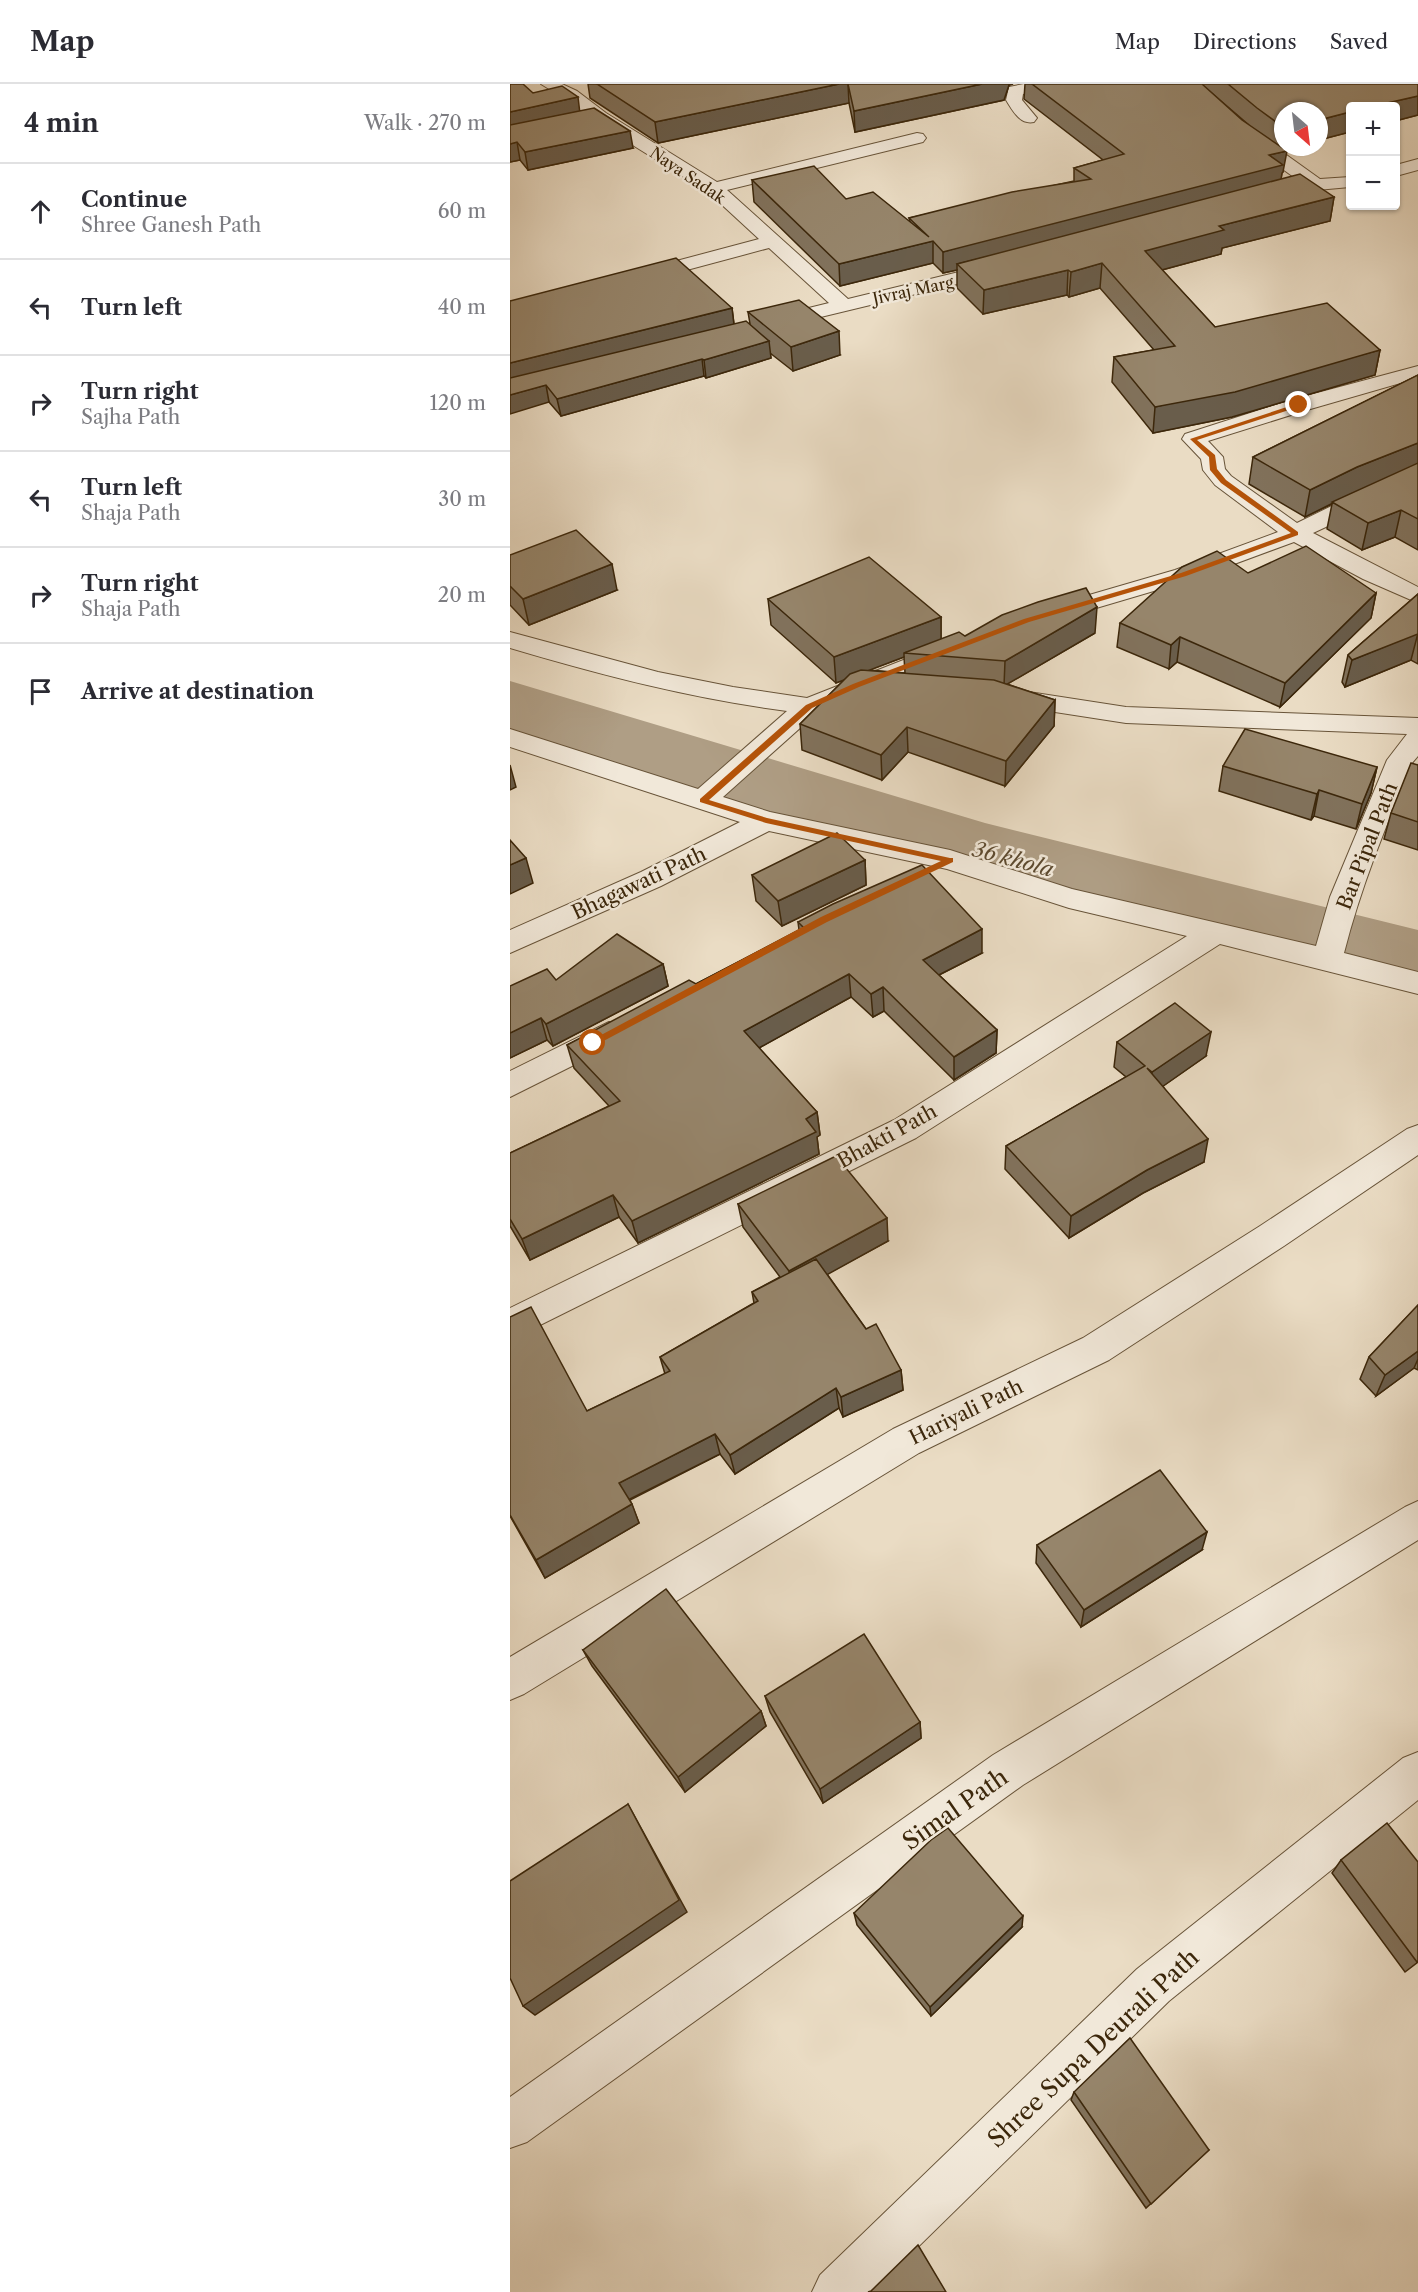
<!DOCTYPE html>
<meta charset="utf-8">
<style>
:root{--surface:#fff;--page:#f2f2f3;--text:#2b2b33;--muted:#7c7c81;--line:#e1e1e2}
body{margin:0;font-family:"Libre Caslon Text",serif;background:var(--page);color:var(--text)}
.controls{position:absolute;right:18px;top:18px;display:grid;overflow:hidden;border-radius:6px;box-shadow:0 2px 4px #0004}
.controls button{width:54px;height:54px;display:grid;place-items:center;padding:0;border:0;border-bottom:2px solid var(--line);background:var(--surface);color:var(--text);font:30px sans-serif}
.compass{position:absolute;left:764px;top:18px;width:54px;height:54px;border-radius:50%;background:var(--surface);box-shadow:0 2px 4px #0004;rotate:152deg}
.stop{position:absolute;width:18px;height:18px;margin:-14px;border:4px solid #b45309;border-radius:50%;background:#fff}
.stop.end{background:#b45309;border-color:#fff;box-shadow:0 2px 6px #0008}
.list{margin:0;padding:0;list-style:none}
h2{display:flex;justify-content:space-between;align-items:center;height:78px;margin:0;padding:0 24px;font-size:26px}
h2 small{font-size:20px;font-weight:400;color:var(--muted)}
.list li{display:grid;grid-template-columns:39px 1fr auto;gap:18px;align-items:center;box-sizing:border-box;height:96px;padding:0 24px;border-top:2px solid var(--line)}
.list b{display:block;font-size:22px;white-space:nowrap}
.list p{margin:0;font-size:20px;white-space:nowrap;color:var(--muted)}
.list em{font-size:20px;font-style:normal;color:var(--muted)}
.icon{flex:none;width:33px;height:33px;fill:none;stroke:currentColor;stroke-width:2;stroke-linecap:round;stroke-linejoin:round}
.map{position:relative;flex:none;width:908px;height:2208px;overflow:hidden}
header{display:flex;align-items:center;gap:36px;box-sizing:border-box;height:84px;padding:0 30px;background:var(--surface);border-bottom:2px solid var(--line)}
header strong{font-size:28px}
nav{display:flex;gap:33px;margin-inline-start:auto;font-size:21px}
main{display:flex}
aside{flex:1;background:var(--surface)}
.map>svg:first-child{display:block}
</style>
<header>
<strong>Map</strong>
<nav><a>Map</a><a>Directions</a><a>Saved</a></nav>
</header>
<main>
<aside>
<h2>4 min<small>Walk · 270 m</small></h2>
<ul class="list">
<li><svg class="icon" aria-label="ahead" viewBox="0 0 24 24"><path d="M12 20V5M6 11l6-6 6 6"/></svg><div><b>Continue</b><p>Shree Ganesh Path</p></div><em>60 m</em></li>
<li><svg class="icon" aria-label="left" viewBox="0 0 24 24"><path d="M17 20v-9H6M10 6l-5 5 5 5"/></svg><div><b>Turn left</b></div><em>40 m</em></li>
<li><svg class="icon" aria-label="right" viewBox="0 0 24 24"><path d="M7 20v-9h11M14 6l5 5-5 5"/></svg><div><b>Turn right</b><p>Sajha Path</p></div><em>120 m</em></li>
<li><svg class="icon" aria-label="left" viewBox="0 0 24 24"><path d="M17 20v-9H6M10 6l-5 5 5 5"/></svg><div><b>Turn left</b><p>Shaja Path</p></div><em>30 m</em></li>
<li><svg class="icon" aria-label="right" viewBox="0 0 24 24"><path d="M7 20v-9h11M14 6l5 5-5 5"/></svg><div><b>Turn right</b><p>Shaja Path</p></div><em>20 m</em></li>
<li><svg class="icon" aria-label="arrive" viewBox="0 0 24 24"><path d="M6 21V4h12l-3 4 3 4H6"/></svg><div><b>Arrive at destination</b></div></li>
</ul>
</aside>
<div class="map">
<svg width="908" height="2208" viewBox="0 0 908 2208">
<rect width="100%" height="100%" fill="#eadcc4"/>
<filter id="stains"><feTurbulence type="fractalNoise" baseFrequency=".00333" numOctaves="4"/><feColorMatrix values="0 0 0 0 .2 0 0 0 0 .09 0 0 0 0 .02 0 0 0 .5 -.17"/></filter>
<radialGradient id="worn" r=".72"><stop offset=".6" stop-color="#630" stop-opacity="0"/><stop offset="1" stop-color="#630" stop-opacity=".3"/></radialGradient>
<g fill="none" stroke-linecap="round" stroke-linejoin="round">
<!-- river -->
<polygon fill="#af9e85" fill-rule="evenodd" points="0,597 475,739 908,846 908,910 436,785 0,647"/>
<!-- minor casing -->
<g stroke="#685439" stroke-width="2">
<g id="minor">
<polygon points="31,0 52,0 67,7 96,29 207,98 407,49 413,50 416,54 413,58 217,106 338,215 490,178 497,180 500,184 497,188 261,245 254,243 251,239 254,235 319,219 259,164 132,198 125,196 122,192 125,188 249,155 198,108 84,37 55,15"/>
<path d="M514,0H545L543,4L513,10L512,16L527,34L524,38C510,41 503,27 496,16L499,3Z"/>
<polygon points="670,0 688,0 743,47 810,95 840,93 840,103 807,106 764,117 758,116 755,112 758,108 792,99 731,55"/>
<polygon points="908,75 908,86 886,92 886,81"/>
<polygon points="908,282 908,294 797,326 698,357 713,373 715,385 721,392 787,439 842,412 908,385 908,400 803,449 908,503 908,519 853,495 784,458 681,496 549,535 540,537 531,535 528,530 531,525 665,486 768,448 705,401 693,386 691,375 672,355 675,350 781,316"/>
<path d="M0,548L148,588L223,603L297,614L429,562L438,559L447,562L451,567L447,572L308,628L213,713L260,728L440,766L562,805L806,862L820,813L877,676L897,650L616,639L500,621L491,619L487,613L491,607L500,605L616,623L908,634V672L902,679C876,742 851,802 834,869L908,888V910L710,860L406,1054L0,1256V1224L384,1036L677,852L559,824L437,785L259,747L151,802L0,869V846L131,788L230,738L0,663V645L188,705L277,627C183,615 91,591 0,564Z"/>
<polygon points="99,938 110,942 114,950 110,958 0,1013 0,987"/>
<polygon points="908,1041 908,1071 774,1162 599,1276 409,1369 14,1610 0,1616 0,1573 383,1345 573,1254 750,1142 897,1045"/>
<polygon points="908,1417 908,1456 513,1701 17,2058 0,2064 0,2013 483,1671 895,1423"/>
<polygon points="908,1668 908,1716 659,1917 362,2208 302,2208 310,2191 627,1885 893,1674"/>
</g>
</g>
<!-- minor -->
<use href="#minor" fill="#f1e8d9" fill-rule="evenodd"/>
</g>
<!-- wall -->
<g fill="#81725c" stroke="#3c270b" stroke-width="1.5" fill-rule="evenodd">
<polygon points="78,0 503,0 499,1 494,16 345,48 339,19 148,59 80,14"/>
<path d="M515,0H908V31L885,37V22H840V48L809,56V27H773V63H783L774,65L773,88L772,89L771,95L824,113L820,137L712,164L711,170L652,186L705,243L870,266L865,291L722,333L643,349L602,298L604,273L644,266L590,204L559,213L557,211L473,230L447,204V186L433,189L423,179L330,202L244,118L242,96L336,115L400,138L399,134L564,97V84L593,76L514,15ZM697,5L739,41L732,36Z"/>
<polygon points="23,9 70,27 123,64 18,86 10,76 0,78"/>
<polygon points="0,217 222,224 224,240 240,240 238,228 330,271 283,287 260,269 261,274 196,294 194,292 51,332 39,318"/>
<polygon points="908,291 908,466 885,453 852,466 817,445 822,420 795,433 739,400 743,373"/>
<polygon points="0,471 107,506 19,541 0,521"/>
<polygon points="738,489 866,509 861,534 770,623 667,578 659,585 607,563 610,539"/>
<polygon points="908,510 908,580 901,576 835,603 832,598 838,571"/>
<path d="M258,515L431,533V555L455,552L585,549L497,600L545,616L544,642L495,702L398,668L372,696L292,666L290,640L334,596L326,599L261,541ZM394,573L395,589L359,586Z"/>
<polygon points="908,681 908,766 874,755 881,729"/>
<polygon points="713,682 867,683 861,709 846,745 804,732 801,736 709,707"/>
<polygon points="355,776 356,801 272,842 246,817 242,791"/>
<polygon points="288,838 472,869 429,891 487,946 486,969 444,996 374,927 363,933 341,913 249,964 307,1028 310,1051 307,1053 309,1070 128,1159 109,1133 20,1176 0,1142 0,1069 99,1022 64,984 57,961 186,900 289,846"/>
<polygon points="153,880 158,902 43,962 37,956 0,974 46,896"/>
<polygon points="607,958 696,972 653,1002 694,1078 633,1109 559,1154 495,1085 496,1062 616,993 604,983"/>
<polygon points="228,1120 378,1157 317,1190 356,1245 391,1286 393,1306 333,1333 329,1324 225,1390 210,1370 120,1416 129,1439 35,1494 0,1432 0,1233 77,1327 155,1290 150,1273 244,1219 242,1208 270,1193 233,1143"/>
<polygon points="908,1221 908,1286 904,1284 866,1312 850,1295 859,1273"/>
<polygon points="527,1461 692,1466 571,1543 526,1479"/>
<polygon points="73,1566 251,1627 256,1642 175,1708 82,1582"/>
<polygon points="255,1612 410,1638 411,1654 313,1719 260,1628"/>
<polygon points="831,1776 908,1778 908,1878 895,1888 822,1789"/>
<polygon points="344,1829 512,1843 421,1932 347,1841"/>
<polygon points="564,2008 699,2066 636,2124 561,2016"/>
</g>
<!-- shaded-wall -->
<g fill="#695d4b" stroke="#3c270b" stroke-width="1.5">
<polygon points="329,0 338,0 339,19 148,59 145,38"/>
<polygon points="472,0 503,0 499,1 494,16 345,48 344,27"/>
<polygon points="908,12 908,31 885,37 885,22 864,22"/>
<polygon points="68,13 70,30 0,46 0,28"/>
<polygon points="840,28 840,48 809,56 809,36"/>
<polygon points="120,47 123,64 18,86 15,68"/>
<polygon points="7,58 10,76 0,78 0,60"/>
<polygon points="773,63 783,63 773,66"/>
<polygon points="777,67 773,88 772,89 770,102 447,180 447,186 433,189 433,168 759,71"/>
<polygon points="824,113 820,137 712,164 711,170 633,191 635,167 709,142"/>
<polygon points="423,157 423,179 330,202 329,180"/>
<polygon points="592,179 590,204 559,213 561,188"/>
<polygon points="558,186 557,211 473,230 474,206"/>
<polygon points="222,224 224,241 0,297 0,279"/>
<polygon points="329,247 330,271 283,287 281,263"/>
<polygon points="259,257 261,274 196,294 194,276"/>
<polygon points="870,266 865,291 722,333 643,349 645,323"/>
<polygon points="192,275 194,292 51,332 47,315"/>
<polygon points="36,301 39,318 0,330 0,311"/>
<polygon points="908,359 908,384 841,410 795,433 800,406 847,383"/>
<polygon points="891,426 885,453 852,466 858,439"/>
<polygon points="102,480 107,506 19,541 13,515"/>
<polygon points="866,509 861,534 770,623 775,599"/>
<polygon points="587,523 585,549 494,602 495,577"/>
<polygon points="431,533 431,558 394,569 394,573 326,599 324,573"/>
<polygon points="908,549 901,576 835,603 842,576"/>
<polygon points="670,553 667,578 659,585 661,561"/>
<polygon points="545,616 544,642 495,702 496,677"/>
<polygon points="397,643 398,668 372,696 371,671"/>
<polygon points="0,681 6,703 0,706"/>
<polygon points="867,683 861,709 846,745 852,720"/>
<polygon points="809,706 804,732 801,736 807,710"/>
<polygon points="16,774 23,799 0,810 0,781"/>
<polygon points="355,776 356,801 272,842 268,817"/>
<polygon points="472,845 472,869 413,899 413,876"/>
<polygon points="153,880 158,902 43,962 36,940"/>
<polygon points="339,890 341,913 238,970 234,947"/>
<polygon points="373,903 374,927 363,933 361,910"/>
<polygon points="31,934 37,956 0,974 0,949"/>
<polygon points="487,946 486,969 444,996 444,973"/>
<polygon points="701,948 696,972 639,1012 642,988"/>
<polygon points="307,1028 310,1051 307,1053 309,1070 128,1159 122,1137"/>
<polygon points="698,1055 694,1078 633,1109 559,1154 561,1132 637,1086"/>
<polygon points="103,1111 109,1133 20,1176 12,1155"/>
<polygon points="377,1134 378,1157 282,1210 279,1187"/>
<polygon points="908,1267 908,1275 904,1284 866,1312 875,1291"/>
<polygon points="391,1286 393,1306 333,1333 331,1313"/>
<polygon points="326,1304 329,1324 225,1390 220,1371"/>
<polygon points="205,1350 210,1370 116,1417 109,1399"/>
<polygon points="122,1420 129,1439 35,1494 26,1476"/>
<polygon points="697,1448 692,1466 571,1543 574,1526"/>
<polygon points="251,1627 256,1642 175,1708 168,1693"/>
<polygon points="410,1638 411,1654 313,1719 310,1705"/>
<polygon points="118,1720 177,1828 25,1931 13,1922"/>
<polygon points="513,1832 512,1843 421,1932 420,1923"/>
</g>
<!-- building -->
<g fill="#96856b" stroke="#3c270b" stroke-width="1.5">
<polygon points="0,0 13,0 23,9 52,2 68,13 0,28"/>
<polygon points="87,0 329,0 145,38"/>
<polygon points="338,0 472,0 344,27"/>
<polygon points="522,0 692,0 732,36 777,67 759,71 773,81 433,168 423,157 329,180 242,96 304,82 336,115 363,108 419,153 399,134 502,108 581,95 564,84 614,70"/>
<polygon points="718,0 908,0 908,12 864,22 840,22 840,28 809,36 809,27 773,27 773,43 747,24"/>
<polygon points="84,24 120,47 15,68 7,58 0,60 0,41"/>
<polygon points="790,90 824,113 709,142 714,146 635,167 705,243 817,219 870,266 725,308 645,323 604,273 665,262 592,179 561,188 558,186 474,206 447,180"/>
<polygon points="166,174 222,224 0,279 0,217"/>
<polygon points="289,216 329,247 281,263 238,228"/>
<polygon points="236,237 259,257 194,276 192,275 47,315 36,301 0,311 0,294"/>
<polygon points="908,291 908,359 847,383 800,406 743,373"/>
<polygon points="908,379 908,435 891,426 858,439 822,418"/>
<polygon points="66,446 102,480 13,515 0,502 0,471"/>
<polygon points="796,462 866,509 775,599 670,553 661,561 610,539 672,483 707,467 738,489"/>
<polygon points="359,473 431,533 324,573 258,515"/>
<polygon points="576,504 587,523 495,577 394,569 449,548 455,552 492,531 528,518"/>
<polygon points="908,510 908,550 842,576 838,571"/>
<polygon points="351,586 484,596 545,616 496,677 397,643 371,671 290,640 340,590"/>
<polygon points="735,645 867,683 852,720 809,706 807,710 713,682"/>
<polygon points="901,679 908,681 908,738 881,729"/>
<polygon points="327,749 355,776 268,817 242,791"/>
<polygon points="0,756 16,774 0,781"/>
<polygon points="412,781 472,845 413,876 487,946 444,973 373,903 361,910 339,890 234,947 307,1028 296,1035 306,1048 122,1137 103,1111 12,1155 0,1135 0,1069 110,1017 57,961 179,896 186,900 294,844 288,838 323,820"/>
<polygon points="107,850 153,880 36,940 31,934 0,949 0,902 37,885 46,896"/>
<polygon points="665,919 701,948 642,988 637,984 698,1055 637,1086 561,1132 496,1062 635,982 607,958"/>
<polygon points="326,1072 377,1134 279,1187 228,1120"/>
<polygon points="306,1175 356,1245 366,1240 391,1286 331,1313 326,1304 220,1371 205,1350 109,1399 122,1420 26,1476 0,1431 0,1233 21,1223 77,1327 160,1287 150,1273 248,1217 242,1208"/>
<polygon points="908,1221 908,1267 875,1291 859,1273"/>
<polygon points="650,1386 697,1448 574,1526 527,1461"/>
<polygon points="156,1505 251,1627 168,1693 73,1566"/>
<polygon points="354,1550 410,1638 310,1705 255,1612"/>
<polygon points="118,1720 169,1816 13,1922 0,1894 0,1797"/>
<polygon points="877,1739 908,1778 908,1877 907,1878 831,1776"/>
<polygon points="438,1744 513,1832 420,1923 344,1829 421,1756"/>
<polygon points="620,1954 699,2066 641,2120 564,2008"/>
<polygon points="408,2161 436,2208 358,2208 361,2207"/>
</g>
<!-- route -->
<polygon fill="#b45309" points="789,319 791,322 687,356 705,371 707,385 716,396 788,448 788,451 676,492 519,538 349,603 302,624 199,716 257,734 440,774 443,774 443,778 317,838 86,961 80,961 80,957 311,833 431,777 256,739 190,718 190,715 296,621 343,600 514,535 671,489 781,449 711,399 700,386 699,373 680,355"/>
<g text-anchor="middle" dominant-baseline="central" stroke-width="5" stroke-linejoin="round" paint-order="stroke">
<!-- far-street labels -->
<g font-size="16" fill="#3c270b" stroke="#f1e8d9">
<text transform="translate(178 91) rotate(34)">Naya Sadak</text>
<text transform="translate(403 206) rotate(-12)">Jivraj Marg</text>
</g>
<!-- street labels -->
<g font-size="20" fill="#3c270b" stroke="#f1e8d9">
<text transform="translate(857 762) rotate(-69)">Bar Pipal Path</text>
<text transform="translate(129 799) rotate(-25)">Bhagawati Path</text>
<text transform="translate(377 1052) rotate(-29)">Bhakti Path</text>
<text transform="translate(456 1328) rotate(-26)">Hariyali Path</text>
</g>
<!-- water labels -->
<g font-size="21" font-style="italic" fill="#5e4b30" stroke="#f1e8d9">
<text transform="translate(503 775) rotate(15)">36 khola</text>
</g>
<!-- near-street labels -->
<g font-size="24" fill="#3c270b" stroke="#f1e8d9">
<text transform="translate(445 1725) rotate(-35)">Simal Path</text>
<text transform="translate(583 1964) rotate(-43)">Shree Supa Deurali Path</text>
</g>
</g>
<rect width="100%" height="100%" filter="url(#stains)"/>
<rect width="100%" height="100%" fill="url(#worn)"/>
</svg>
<div class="controls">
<button>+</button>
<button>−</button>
</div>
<svg class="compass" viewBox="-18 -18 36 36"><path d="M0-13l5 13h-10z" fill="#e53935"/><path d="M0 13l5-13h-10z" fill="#7c7c81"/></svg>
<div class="stop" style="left:83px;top:959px"></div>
<div class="stop end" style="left:789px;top:321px"></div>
</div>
</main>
